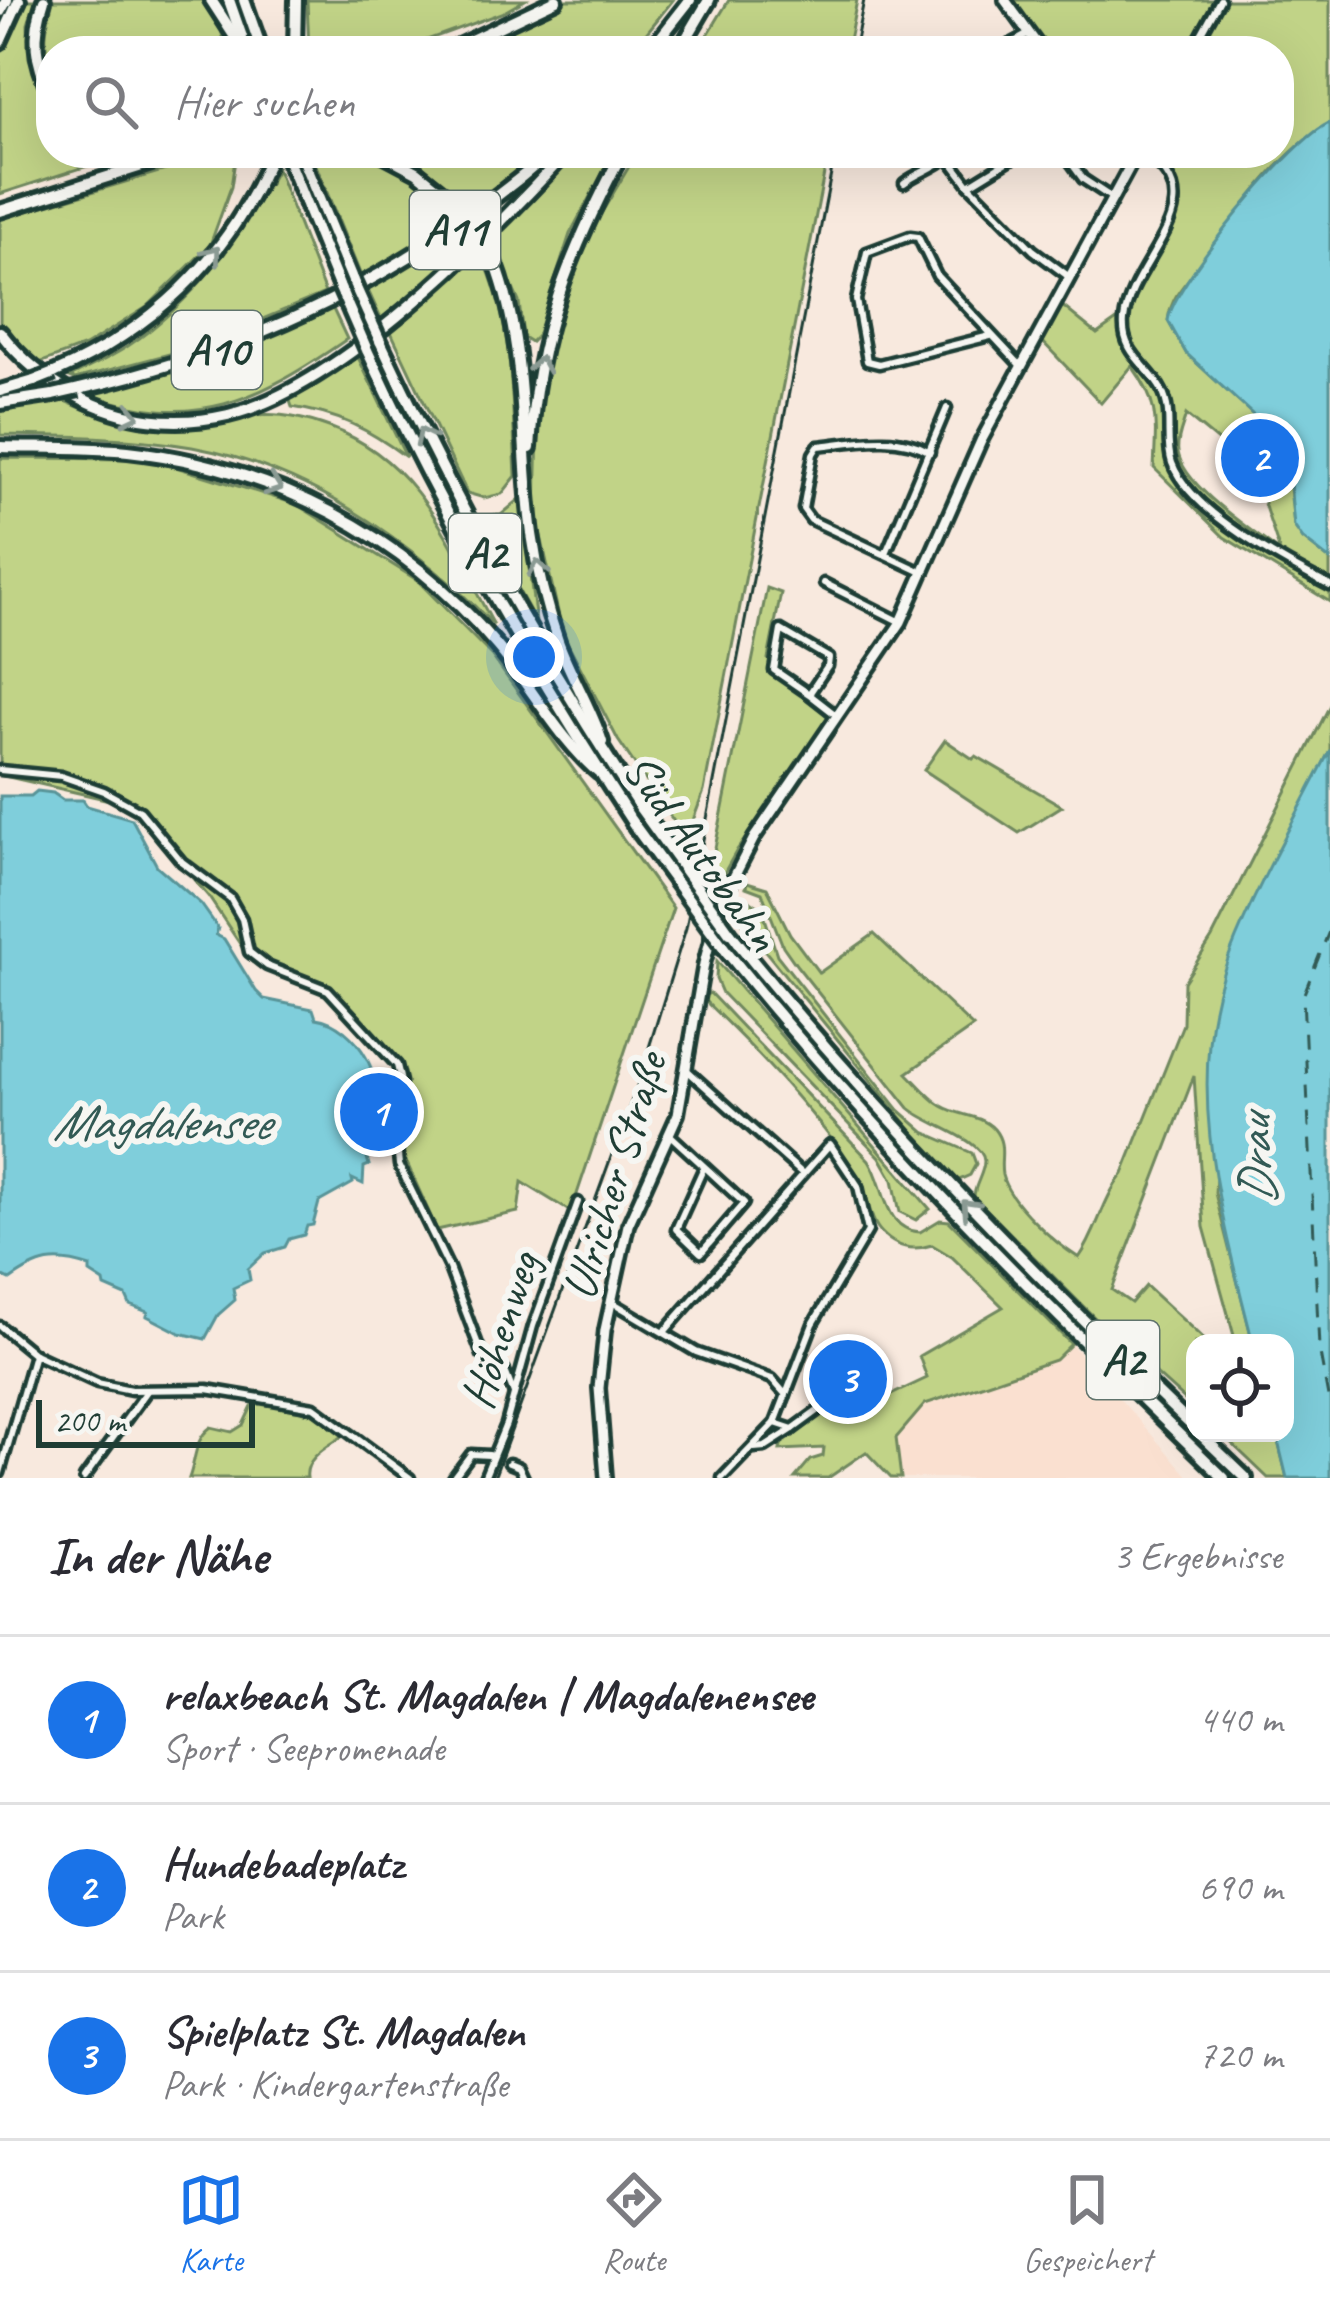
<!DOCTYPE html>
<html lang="de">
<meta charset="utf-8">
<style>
:root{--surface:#fff;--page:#f7f7f7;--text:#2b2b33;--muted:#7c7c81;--line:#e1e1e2;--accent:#1a73e8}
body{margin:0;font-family:Caveat,sans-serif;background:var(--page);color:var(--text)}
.controls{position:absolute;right:36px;bottom:36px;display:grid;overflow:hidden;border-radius:24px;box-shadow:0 12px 48px #0002}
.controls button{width:108px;height:108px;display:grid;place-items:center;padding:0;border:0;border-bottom:3px solid var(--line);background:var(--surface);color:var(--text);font:60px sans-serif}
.scale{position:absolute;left:36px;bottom:30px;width:219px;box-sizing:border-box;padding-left:12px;border:6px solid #1f3d34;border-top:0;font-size:33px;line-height:42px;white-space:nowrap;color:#1f3d34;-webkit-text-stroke:9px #f6f6f2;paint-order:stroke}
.you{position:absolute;left:534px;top:657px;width:42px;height:42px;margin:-30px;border:9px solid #fff;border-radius:50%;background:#1a73e8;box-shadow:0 0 0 18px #1a73e833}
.badge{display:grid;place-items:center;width:78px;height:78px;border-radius:50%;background:var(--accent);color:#fff;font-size:39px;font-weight:700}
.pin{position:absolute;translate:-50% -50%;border:6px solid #fff;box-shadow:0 3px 12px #0006}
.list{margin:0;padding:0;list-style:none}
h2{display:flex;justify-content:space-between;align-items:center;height:156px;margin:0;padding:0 48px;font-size:51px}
h2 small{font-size:39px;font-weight:400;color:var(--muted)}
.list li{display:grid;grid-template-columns:78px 1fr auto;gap:36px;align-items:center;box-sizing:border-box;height:168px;padding:0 48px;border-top:3px solid var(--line)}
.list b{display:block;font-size:45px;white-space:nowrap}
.list p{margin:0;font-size:39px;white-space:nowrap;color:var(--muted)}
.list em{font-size:39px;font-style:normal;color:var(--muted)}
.icon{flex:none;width:66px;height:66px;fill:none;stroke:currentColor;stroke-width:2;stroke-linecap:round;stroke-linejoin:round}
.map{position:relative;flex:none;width:1330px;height:1478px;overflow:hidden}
.search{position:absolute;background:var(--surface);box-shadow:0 12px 48px #0002;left:36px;right:36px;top:36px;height:132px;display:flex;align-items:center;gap:30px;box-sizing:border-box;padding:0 42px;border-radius:48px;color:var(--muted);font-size:45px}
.sheet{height:660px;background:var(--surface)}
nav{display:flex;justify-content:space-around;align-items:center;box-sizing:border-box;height:168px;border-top:3px solid var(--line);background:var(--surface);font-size:33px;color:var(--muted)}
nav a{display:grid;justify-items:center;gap:6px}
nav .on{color:var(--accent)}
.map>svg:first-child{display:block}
</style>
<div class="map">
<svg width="1330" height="1478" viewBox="0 0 1330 1478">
<rect width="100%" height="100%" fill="#f8e9de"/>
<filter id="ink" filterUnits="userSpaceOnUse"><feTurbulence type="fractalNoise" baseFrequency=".00833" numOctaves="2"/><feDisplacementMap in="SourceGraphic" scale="24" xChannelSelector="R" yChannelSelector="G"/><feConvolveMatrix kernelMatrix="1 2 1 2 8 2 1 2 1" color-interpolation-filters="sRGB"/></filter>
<g filter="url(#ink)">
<!-- built -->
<polygon fill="#fae0d0" points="1071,1344 1190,1478 901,1478 896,1438 925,1404 1055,1360"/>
<!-- green -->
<g fill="#c1d387" stroke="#70885e" stroke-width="3" fill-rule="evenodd">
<polygon points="24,0 36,0 28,24 29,58 51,103 51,153 128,153 0,194 0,53"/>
<path d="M53,0H202L221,31L228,51H51V68C41,44 47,24 53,0Z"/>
<polygon points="307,0 525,0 504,12 397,51 309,51"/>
<polygon points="566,0 673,0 632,51 464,51 506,33"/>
<polygon points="729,0 857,0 847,51 698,51"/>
<polygon points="1009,0 1215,0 1188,51 1050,51 1027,28"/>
<path d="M1224,0H1330V123C1278,154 1242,208 1207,256C1192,278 1171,292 1168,321L1186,353L1252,414L1288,468L1294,526L1303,539L1330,560V602L1224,537L1154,468C1156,423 1160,404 1132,366L1101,403L1040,339L1060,304L1097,334L1124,315L1177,213C1182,186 1169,172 1152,153H1279V51H1196ZM1186,415L1253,470L1280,552C1253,531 1183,486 1178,452C1176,440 1183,426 1186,415Z"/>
<polygon points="223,153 236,153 231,187 210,245 147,307 85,346 37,364 0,323 0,219"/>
<path d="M311,153C327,153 346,150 361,154C401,162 432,192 459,220L363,281Z"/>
<polygon points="402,153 535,153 472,212 450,189"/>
<polygon points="578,153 613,153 570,234 537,336 531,342 523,337 519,302 491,239"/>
<polygon points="637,153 828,153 704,791 686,839 618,740 563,634 536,514 538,425 552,333 586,239"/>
<path d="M277,169L325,293L196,347L75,379L70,377C89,367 110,358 128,346C195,301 239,238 277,169Z"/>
<polygon points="467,228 474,239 382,321 368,290"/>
<path d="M481,253C514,324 512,399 516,476L502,494L484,498L467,493L390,330Z"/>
<path d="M332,307L347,339C257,401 196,432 87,394L213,359Z"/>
<path d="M357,355L406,457C368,429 339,414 292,407L288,395Z"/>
<path d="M62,400C110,422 158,436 212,426C227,424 242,416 257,415C280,413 307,419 329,427C420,460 450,546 494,625C411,541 311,469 192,447C128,436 64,436 0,435V406Z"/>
<polygon points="0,458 150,459 296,504 417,580 492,656 673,908 571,1212 522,1182 518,1212 437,1230 403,1154 405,1075 396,1056 350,1005 252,962 208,896 135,811 114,801 0,775"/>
<polygon points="520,499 536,622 477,516 501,515"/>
<polygon points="767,588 781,593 768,659 808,690 806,699 831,719 737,850 715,889 709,878"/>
<path d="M1330,705V750L1229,957L1215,1193L1253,1343H1236L1204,1227L1194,1076L1112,1290L1131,1303L1146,1286L1208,1343H1195V1390L1186,1401L1104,1327L974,1197C974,1185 984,1174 984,1161C984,1140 927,1124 909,1108L797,966L783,946L762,893L746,887L747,882L767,888L790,934L819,973L874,934L973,1027L907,1073C918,1084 929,1098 942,1106C958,1116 980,1114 994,1129C1007,1145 999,1158 1002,1175C1009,1203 1055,1243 1079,1258C1098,1231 1102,1199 1123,1174L1183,1024L1184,982L1212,938Z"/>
<polygon points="945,740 973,759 976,756 1062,806 1019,833 924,770"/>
<polygon points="748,899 762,909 777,955 899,1110 924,1132 972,1153 976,1164 970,1175 959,1180 944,1170 731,909"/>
<polygon points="717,961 930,1209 916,1220 900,1212 893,1180 880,1157 722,993 716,979"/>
<path d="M710,993L869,1160C886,1186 883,1230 920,1232L940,1220L949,1221L1071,1344L1055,1360L925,1404L896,1438L901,1478H891L866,1452L828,1478H795L810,1460L823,1456L824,1448L780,1450L782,1440L866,1384L876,1402L927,1378L919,1356L1003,1307L952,1257L932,1245C913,1251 896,1248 882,1233C867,1218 869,1192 857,1174C814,1111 759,1053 704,1000V996Z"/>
<path d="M261,1402L314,1414L343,1436C327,1447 304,1458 307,1478H189C196,1460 194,1439 211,1427L232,1432L243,1425L252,1406Z"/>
<polygon points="1276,1433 1287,1478 1268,1478 1222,1434"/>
</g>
<!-- water -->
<g fill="#7fcedb" stroke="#599498" stroke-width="3">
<path d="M1330,123V560L1303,539L1294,526L1289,471L1252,414L1186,353L1168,321C1171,286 1296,134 1330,123Z"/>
<path d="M1330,750V1478H1287L1276,1433H1285V1343H1253C1222,1219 1181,1081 1229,956C1256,886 1296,817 1330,750Z"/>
<path d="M37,791L53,793L63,800H83L87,806L132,819L157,866L201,904L218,928L216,935L224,939L256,991L264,999L313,1009L316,1018C355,1023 397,1087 360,1116V1129L367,1133L359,1150L366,1154L369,1165L364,1167L363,1184L352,1179L353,1183L319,1202L313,1225L307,1226L304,1235L289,1239L285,1247L265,1253L248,1269L250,1280L233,1288L235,1300L218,1315L205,1339L180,1333L147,1316L148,1312L130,1305L126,1296L105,1287L104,1282L90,1273V1267C55,1255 38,1260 10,1280L0,1275V796H31Z"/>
</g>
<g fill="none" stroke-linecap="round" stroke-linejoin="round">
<!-- ferry -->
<polyline stroke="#325a55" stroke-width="3" stroke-dasharray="15 12" stroke-linecap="butt" points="1330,929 1303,996 1319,1348 1330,1408"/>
<!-- highway-tunnel -->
<polyline stroke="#cdc7bc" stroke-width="10" stroke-dasharray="10 5" stroke-linecap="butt" points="267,165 272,153"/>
<!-- street casing -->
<g stroke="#1f3d34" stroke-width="15">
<g id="street">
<polyline points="998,51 1027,35"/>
<polyline points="1192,51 1220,0"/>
<polyline points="945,153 969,185"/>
<polyline points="1021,153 969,185 1033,250 1068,276"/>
<polyline points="1064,153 1083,179 1112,198"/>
<path d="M1142,153C1222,200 1130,260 1124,320C1121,354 1149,365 1162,391C1174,414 1164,440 1172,463C1190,512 1285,563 1330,586"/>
<path d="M904,183C919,172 933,169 948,157"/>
<polyline points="990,336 879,364 867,361 856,300 867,252 910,236 918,237 937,276 1021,366"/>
<polyline points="886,553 947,408"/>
<path d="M922,572L811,520L803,509L813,454L818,446C854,442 897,432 930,452"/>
<polyline points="824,583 901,622"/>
<polyline points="809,694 774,670 781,630 829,658 828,666 809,694 836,715"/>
<polyline points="0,770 61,776 104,791 140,811 182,862 230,898 242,919 249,952 267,966 328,990 397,1065 401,1082 396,1134 399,1165 449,1268 482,1355 505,1371 514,1394"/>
<polyline points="688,1071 803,1174"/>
<polyline points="669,1134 744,1203 701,1253 676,1229 704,1167"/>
<polyline points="612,1302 696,1352 772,1379 786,1395"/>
<polyline points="0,1326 34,1354 97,1383 131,1390 207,1389 314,1407 410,1478"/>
<polyline points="665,1331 830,1144 858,1186 868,1231 813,1324 775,1423 722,1478"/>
<polyline points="775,1423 793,1429 879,1366"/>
<polyline points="754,1448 765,1447 793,1429"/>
<polyline points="509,1463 519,1467 524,1478"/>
<polyline points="0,1473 34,1354"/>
<polyline points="84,1478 147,1391"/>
<polyline points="453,1478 471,1454 489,1455"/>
<polyline points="484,1478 506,1424 533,1326 578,1202"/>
</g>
</g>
<!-- secondary casing -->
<g stroke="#1f3d34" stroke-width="18">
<g id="secondary">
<polyline points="1005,0 1042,51"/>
<polyline points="606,1478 599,1388 605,1330 628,1225 678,1114 704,964 719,906 754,838 901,622 981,441 1137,153"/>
</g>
</g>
<!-- highway casing -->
<g stroke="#1f3d34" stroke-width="20">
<g id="highway">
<path d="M44,0C32,36 34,60 51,94"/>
<polyline points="211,0 244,51"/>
<polyline points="229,0 242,37"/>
<polyline points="244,0 262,51"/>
<polyline points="0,12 7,0"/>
<polyline points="0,42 19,0"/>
<polyline points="295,51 296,0"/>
<polyline points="448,51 556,0"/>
<polyline points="650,51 690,0"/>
<polyline points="679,51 709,0"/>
<polyline points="285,153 340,288"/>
<polyline points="300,153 353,281"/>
<polyline points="381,153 417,172 453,201"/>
<polyline points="0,211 183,153"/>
<path d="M495,262C528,348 520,444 532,534C537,570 546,607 558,641C570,675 591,707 602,742"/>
<path d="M0,332C21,360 46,380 77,396C123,421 176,427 228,415C339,389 490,236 566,153"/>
<path d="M380,341C456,504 542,659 641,809"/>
<path d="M367,350C444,518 536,675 637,829"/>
<path d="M54,373C150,331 225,261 267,165"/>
<path d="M79,389C261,347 408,275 550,153"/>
<polyline points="0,391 34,381"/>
<polyline points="0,403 53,395"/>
<path d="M0,447C42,448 86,447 128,451C272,467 403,534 497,646C532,687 558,738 599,773"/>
<path d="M530,448C537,331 569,255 622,153"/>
<path d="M730,933C874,1112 1030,1270 1195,1429"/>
<path d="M727,952C879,1141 1049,1309 1224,1478"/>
<polyline points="1199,1433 1246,1478"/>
</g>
</g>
<!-- street -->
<use href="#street" stroke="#f6f6f2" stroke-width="6"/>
<!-- secondary -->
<use href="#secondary" stroke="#f6f6f2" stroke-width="9"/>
<!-- highway -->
<use href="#highway" stroke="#f6f6f2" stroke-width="10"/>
<!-- rail -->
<g stroke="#1f3d34" stroke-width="3">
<polyline points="854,51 864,0"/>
<polyline points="494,1478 638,1083 686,928 835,153"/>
</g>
<!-- highway-bridge casing -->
<g stroke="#1f3d34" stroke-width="20" stroke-linecap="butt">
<g id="highway-bridge">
<polyline points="453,201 495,262"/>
<polyline points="353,281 380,341"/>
<polyline points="340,288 367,350"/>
<polyline points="34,381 54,373"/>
<polyline points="53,395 79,389"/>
<polyline points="641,809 730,933"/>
<polyline points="637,829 727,952"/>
</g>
</g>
<!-- highway-bridge -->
<use href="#highway-bridge" stroke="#f6f6f2" stroke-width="10"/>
</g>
<!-- one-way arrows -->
<defs><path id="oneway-chevron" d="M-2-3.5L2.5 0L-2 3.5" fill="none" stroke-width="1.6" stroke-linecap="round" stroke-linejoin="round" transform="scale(3)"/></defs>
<g stroke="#8a9a93">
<use href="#oneway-chevron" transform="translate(213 254) rotate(-51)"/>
<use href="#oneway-chevron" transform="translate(540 365) rotate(-80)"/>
<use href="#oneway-chevron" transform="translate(131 415) rotate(12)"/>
<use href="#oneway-chevron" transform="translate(424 436) rotate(-116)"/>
<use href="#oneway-chevron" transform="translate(274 486) rotate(20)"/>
<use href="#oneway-chevron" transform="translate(538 568) rotate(-100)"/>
<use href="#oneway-chevron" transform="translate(969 1207) rotate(-134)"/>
</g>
</g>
<g text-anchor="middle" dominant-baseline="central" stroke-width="12" stroke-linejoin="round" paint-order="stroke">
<!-- shield labels -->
<g fill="#f6f6f2" stroke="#60746d" stroke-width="3">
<rect x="410" y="191" width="90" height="78" rx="9"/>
<rect x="172" y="311" width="90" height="78" rx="9"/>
<rect x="449" y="514" width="72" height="78" rx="9"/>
<rect x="1087" y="1321" width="72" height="78" rx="9"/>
</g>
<g font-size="45" font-weight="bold" fill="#1f3d34">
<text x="455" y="230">A11</text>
<text x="217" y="350">A10</text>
<text x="485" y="553">A2</text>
<text x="1123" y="1360">A2</text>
</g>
<!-- street labels -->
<g font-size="48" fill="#1f3d34" stroke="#f6f6f2">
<text transform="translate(702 852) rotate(54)">Süd Autobahn</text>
<text transform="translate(614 1176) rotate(-73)">Ulricher Straße</text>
<text transform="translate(500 1330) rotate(-72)">Höhenweg</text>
</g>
<!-- water labels -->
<g font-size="51" font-style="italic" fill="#325a55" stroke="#f6f6f2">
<text x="161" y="1122">Magdalensee</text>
<text transform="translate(1255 1160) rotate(-93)">Drau</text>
</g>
</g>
</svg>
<div class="controls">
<button><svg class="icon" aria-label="locate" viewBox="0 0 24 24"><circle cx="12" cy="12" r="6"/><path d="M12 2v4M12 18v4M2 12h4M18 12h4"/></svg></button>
</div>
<div class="scale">200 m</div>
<div class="you"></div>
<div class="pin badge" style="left:379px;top:1112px">1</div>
<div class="pin badge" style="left:1260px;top:458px">2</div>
<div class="pin badge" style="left:848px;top:1379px">3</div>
<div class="search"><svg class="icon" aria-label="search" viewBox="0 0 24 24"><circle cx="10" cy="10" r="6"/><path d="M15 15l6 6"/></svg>Hier suchen</div>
</div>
<section class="sheet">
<h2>In der Nähe<small>3 Ergebnisse</small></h2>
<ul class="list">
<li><span class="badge">1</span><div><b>relaxbeach St. Magdalen | Magdalenensee</b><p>Sport · Seepromenade</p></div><em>440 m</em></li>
<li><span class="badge">2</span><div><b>Hundebadeplatz</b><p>Park</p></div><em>690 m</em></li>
<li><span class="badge">3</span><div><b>Spielplatz St. Magdalen</b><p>Park · Kindergartenstraße</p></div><em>720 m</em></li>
</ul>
</section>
<nav>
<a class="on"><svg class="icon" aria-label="map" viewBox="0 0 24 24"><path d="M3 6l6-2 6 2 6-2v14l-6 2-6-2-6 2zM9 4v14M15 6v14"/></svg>Karte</a>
<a><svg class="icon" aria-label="directions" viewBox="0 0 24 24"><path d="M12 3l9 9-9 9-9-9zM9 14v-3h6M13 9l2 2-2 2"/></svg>Route</a>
<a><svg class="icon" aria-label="saved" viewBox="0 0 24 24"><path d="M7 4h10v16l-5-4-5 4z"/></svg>Gespeichert</a>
</nav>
